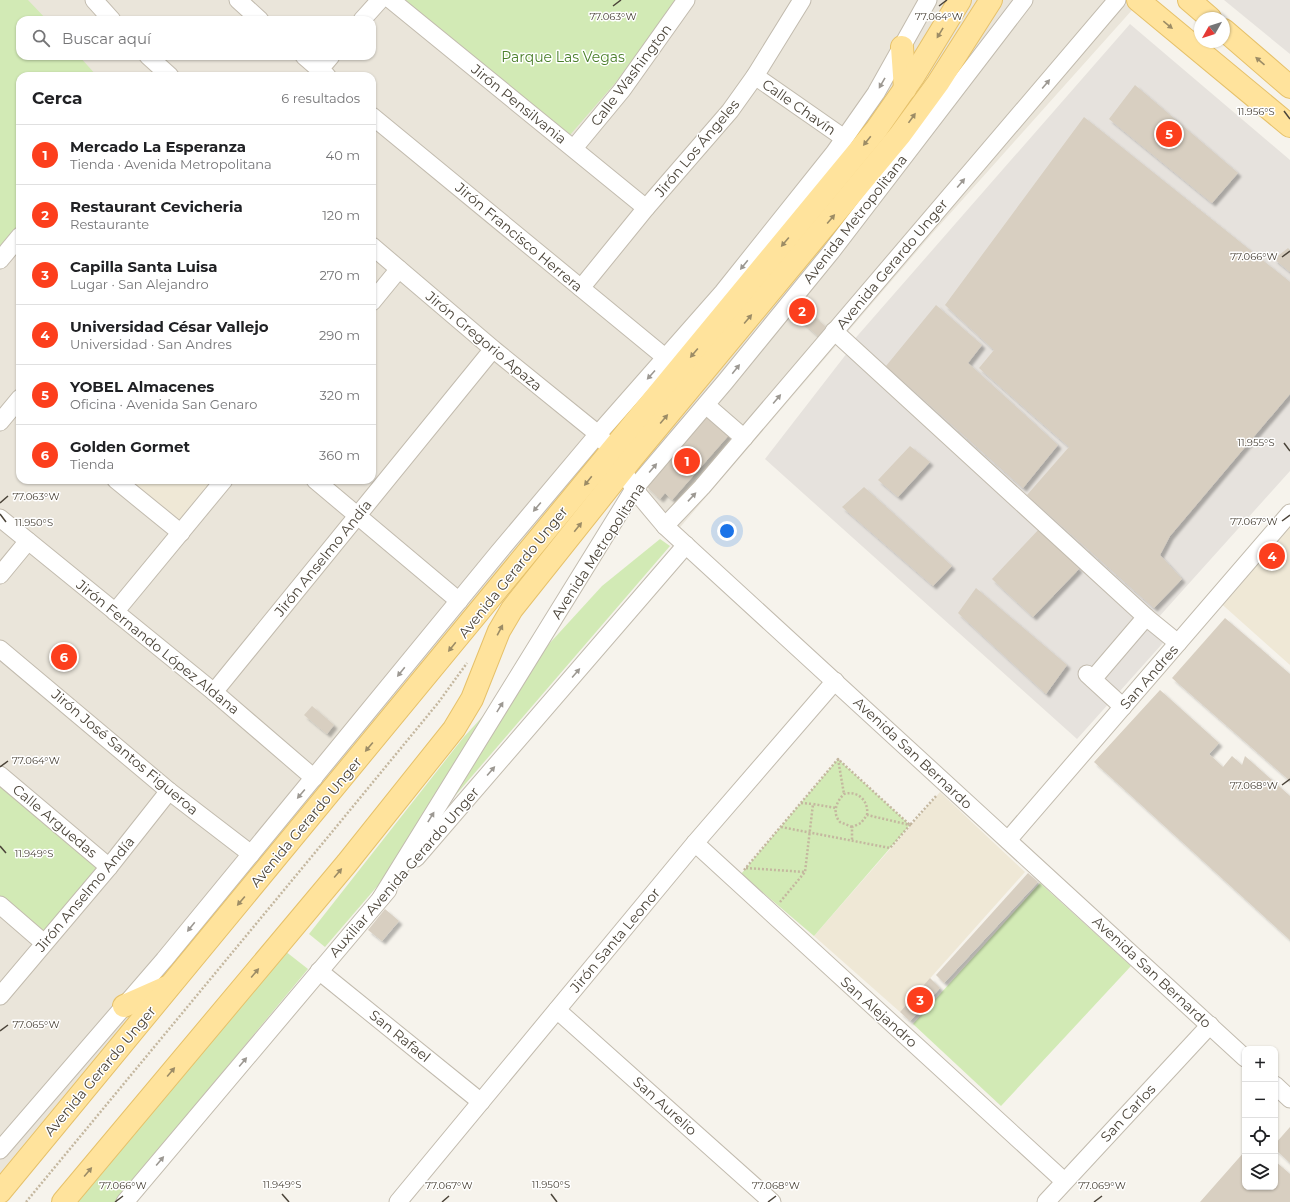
<!DOCTYPE html>
<html lang="es">
<meta charset="utf-8">
<style>
:root{--surface:#fff;--page:#f6f6f6;--text:#202124;--muted:#757577;--line:#e0e0e0;--accent:#fc3f1d}
body{margin:0;font-family:Montserrat,sans-serif;background:var(--page);color:var(--text)}
.controls{position:absolute;right:12px;bottom:12px;display:grid;overflow:hidden;border-radius:8px;box-shadow:0 1px 3px #0004}
.controls button{width:36px;height:36px;display:grid;place-items:center;padding:0;border:0;border-bottom:1px solid var(--line);background:var(--surface);color:var(--text);font:20px sans-serif}
.compass{position:absolute;left:1194px;top:12px;width:36px;height:36px;border-radius:50%;background:var(--surface);box-shadow:0 1px 3px #0004;rotate:231deg}
.you{position:absolute;left:727px;top:531px;width:14px;height:14px;margin:-10px;border:3px solid #fff;border-radius:50%;background:#1a73e8;box-shadow:0 0 0 6px #1a73e833}
.badge{display:grid;place-items:center;width:26px;height:26px;border-radius:50%;background:var(--accent);color:#fff;font-size:13px;font-weight:700}
.pin{position:absolute;translate:-50% -50%;border:2px solid #fff;box-shadow:0 1px 4px #0006}
.list{margin:0;padding:0;list-style:none}
h2{display:flex;justify-content:space-between;align-items:center;height:52px;margin:0;padding:0 16px;font-size:17px}
h2 small{font-size:13px;font-weight:400;color:var(--muted)}
.list li{display:grid;grid-template-columns:26px 1fr auto;gap:12px;align-items:center;box-sizing:border-box;height:60px;padding:0 16px;border-top:1px solid var(--line)}
.list b{display:block;font-size:15px;white-space:nowrap}
.list p{margin:0;font-size:13px;white-space:nowrap;color:var(--muted)}
.list em{font-size:13px;font-style:normal;color:var(--muted)}
.icon{flex:none;width:22px;height:22px;fill:none;stroke:currentColor;stroke-width:2;stroke-linecap:round;stroke-linejoin:round}
.map{position:relative;flex:none;width:1290px;height:1202px;overflow:hidden}
.search{position:absolute;background:var(--surface);box-shadow:0 1px 3px #0004;left:16px;top:16px;width:360px;height:44px;display:flex;align-items:center;gap:10px;box-sizing:border-box;padding:0 14px;border-radius:12px;color:var(--muted);font-size:15px}
.panel{position:absolute;background:var(--surface);box-shadow:0 1px 3px #0004;left:16px;top:72px;width:360px;height:412px;border-radius:12px}
.map>svg:first-child{display:block}
</style>
<div class="map">
<svg width="1290" height="1202" viewBox="0 0 1290 1202">
<defs>
<filter id="shadow"><feDropShadow dx="3.5" dy="3.5" stdDeviation="1" flood-color="#0004"/></filter>
</defs>
<rect width="100%" height="100%" fill="#f6f3ec"/>
<!-- residential -->
<path fill="#eae5da" fill-rule="evenodd" d="M0,0H1141L930,236L670,539L602,450L309,799L0,1174ZM20,20H372V56H20ZM20,76H372V480H20Z"/>
<!-- industrial -->
<g fill="#e6e2dd">
<polygon points="1224,0 1290,0 1290,54"/>
<polygon points="1130,24 1290,160 1290,471 1157,619 1171,634 1077,739 765,459 854,344 852,342"/>
</g>
<!-- education -->
<g fill="#efe8d6">
<polygon points="129,480 214,480 181,521"/>
<polygon points="1290,513 1290,665 1216,599"/>
<polygon points="940,792 1025,872 900,1012 814,936"/>
</g>
<!-- green -->
<g fill="#d2eab5">
<polygon points="0,0 28,0 47,20 20,20 20,56 79,56 97,76 20,76 20,227 0,250"/>
<polygon points="405,0 676,0 616,82 570,135"/>
<polygon points="660,539 670,546 325,947 309,934 463,738 602,586"/>
<polygon points="838,759 910,825 814,936 741,874"/>
<polygon points="0,783 101,869 44,937 0,899"/>
<polygon points="1040,883 1131,966 1001,1106 913,1024"/>
<polygon points="285,951 308,969 115,1202 77,1202"/>
</g>
<!-- building -->
<g fill="#d8cfc1" filter="url(#shadow)">
<polygon points="1135,85 1238,173 1212,203 1109,119"/>
<polygon points="1084,117 1290,282 1290,394 1170,536 1160,555 1182,579 1154,608 1027,495 1069,447 979,368 994,350 945,305"/>
<polygon points="1288,248 1290,250 1290,272 1274,259"/>
<polygon points="801,305 827,328 819,337 793,314"/>
<polygon points="936,305 982,345 968,363 1058,445 1023,488 886,366"/>
<polygon points="707,416 729,435 672,500 665,493 660,499 646,486"/>
<polygon points="910,446 930,462 898,497 878,480"/>
<polygon points="864,487 952,566 933,586 842,507"/>
<polygon points="1040,528 1079,569 1033,617 992,579"/>
<polygon points="976,588 1067,665 1046,694 958,613"/>
<polygon points="1225,618 1290,674 1290,781 1172,678"/>
<polygon points="1160,690 1219,743 1209,754 1223,767 1232,756 1242,765 1245,756 1290,796 1290,940 1094,762"/>
<polygon points="312,706 334,725 327,734 304,715"/>
<polygon points="1028,873 1038,882 944,983 936,975"/>
<polygon points="385,909 399,921 382,941 368,930"/>
<polygon points="930,978 940,988 910,1021 900,1012"/>
<polygon points="1290,1127 1290,1163 1275,1149 1275,1144"/>
<polygon points="1245,1151 1245,1187 1275,1187 1275,1161 1290,1174 1290,1202 1200,1202"/>
</g>
<g fill="none" stroke-linecap="round" stroke-linejoin="round">
<!-- minor casing -->
<g stroke="#c2bbae" stroke-width="19">
<g id="minor">
<polyline points="94,0 112,20"/>
<polyline points="238,0 260,20"/>
<polyline points="391,0 646,208"/>
<polyline points="362,20 380,0"/>
<polyline points="148,56 170,76"/>
<polyline points="304,56 327,76"/>
<polyline points="320,69 331,56"/>
<polyline points="755,76 844,138"/>
<polyline points="372,116 666,358"/>
<polyline points="574,148 622,90 686,0"/>
<polyline points="372,246 493,349 598,434 612,451 634,489 665,526 1245,1058"/>
<polyline points="0,260 20,236"/>
<polyline points="581,288 646,208 730,111 755,76 802,0"/>
<polyline points="372,302 399,269"/>
<polyline points="834,331 1146,617 1178,643"/>
<polyline points="706,405 744,438"/>
<polyline points="0,422 20,398"/>
<polyline points="116,480 181,533"/>
<polyline points="315,480 459,601"/>
<polyline points="0,518 214,692 314,778"/>
<polyline points="665,526 702,487 1117,0"/>
<polyline points="0,575 28,541"/>
<polyline points="115,612 224,480"/>
<polyline points="0,649 169,791 251,854"/>
<polyline points="1087,674 1123,707"/>
<polyline points="1093,679 1146,617"/>
<polyline points="214,692 493,349"/>
<polyline points="0,775 109,867"/>
<polyline points="1008,840 1290,513"/>
<polyline points="695,843 1064,1181"/>
<polyline points="416,858 686,545"/>
<polyline points="381,898 634,489 725,382 831,252 1024,0"/>
<polyline points="0,905 44,943"/>
<polyline points="319,971 481,1102"/>
<polyline points="0,996 109,867 169,791"/>
<polyline points="557,1010 772,1202"/>
<polyline points="1275,1085 1290,1099"/>
<polyline points="0,1150 164,960 498,553 598,434 723,292 834,153 876,93 928,0"/>
<polyline points="125,1202 388,890"/>
<polyline points="398,1202 695,843 835,681"/>
<polyline points="1046,1202 1210,1025"/>
</g>
</g>
<!-- major casing -->
<g stroke="#e6c16a" stroke-width="24">
<g id="major">
<polyline points="1138,0 1290,126"/>
<polyline points="1189,0 1210,18"/>
<polyline points="1224,30 1290,87"/>
<polyline points="902,47 905,89"/>
<polyline points="124,1006 167,987"/>
<polyline points="0,1192 876,130 913,77 960,0"/>
<polyline points="63,1202 347,863 454,729 472,699 499,631 512,609 633,457 900,135 938,83 991,0"/>
</g>
</g>
<!-- path -->
<g stroke="#c4b79f" stroke-width="2.5" stroke-dasharray="2 2" stroke-linecap="butt">
<polyline points="838,759 844,794"/>
<polyline points="801,803 813,804"/>
<polyline points="781,827 890,848 910,825 867,815 861,823 852,827 852,841"/>
<path d="M852,827L840,822C832,813 836,802 844,794C858,790 869,801 867,815"/>
<polyline points="746,868 805,872"/>
<polyline points="744,870 838,759 910,825 937,795"/>
<polyline points="780,902 805,872 813,804 836,808"/>
<polyline points="26,1202 332,832 438,703 467,663"/>
</g>
<!-- minor -->
<use href="#minor" stroke="#fff" stroke-width="17"/>
<!-- major -->
<use href="#major" stroke="#ffe39c" stroke-width="22"/>
</g>
<!-- one-way arrows -->
<defs><path id="oneway-solid" d="M-6-.8H1V-3.2L6.5 0L1 3.2V.8H-6Z"/></defs>
<g fill="#9c8c66">
<use href="#oneway-solid" transform="translate(1168 25) rotate(39)"/>
<use href="#oneway-solid" transform="translate(940 33) rotate(121)"/>
<use href="#oneway-solid" transform="translate(1260 61) rotate(-139)"/>
<use href="#oneway-solid" transform="translate(912 118) rotate(-54)"/>
<use href="#oneway-solid" transform="translate(867 141) rotate(129)"/>
<use href="#oneway-solid" transform="translate(831 219) rotate(-50)"/>
<use href="#oneway-solid" transform="translate(785 242) rotate(130)"/>
<use href="#oneway-solid" transform="translate(748 319) rotate(-50)"/>
<use href="#oneway-solid" transform="translate(694 353) rotate(130)"/>
<use href="#oneway-solid" transform="translate(664 419) rotate(-50)"/>
<use href="#oneway-solid" transform="translate(588 481) rotate(129)"/>
<use href="#oneway-solid" transform="translate(578 527) rotate(-51)"/>
<use href="#oneway-solid" transform="translate(500 630) rotate(-62)"/>
<use href="#oneway-solid" transform="translate(452 647) rotate(129)"/>
<use href="#oneway-solid" transform="translate(369 747) rotate(130)"/>
<use href="#oneway-solid" transform="translate(338 873) rotate(-50)"/>
<use href="#oneway-solid" transform="translate(241 901) rotate(130)"/>
<use href="#oneway-solid" transform="translate(255 973) rotate(-50)"/>
<use href="#oneway-solid" transform="translate(171 1072) rotate(-50)"/>
<use href="#oneway-solid" transform="translate(88 1172) rotate(-50)"/>
</g>
<g fill="#9c9892">
<use href="#oneway-solid" transform="translate(882 83) rotate(120)"/>
<use href="#oneway-solid" transform="translate(1046 84) rotate(-50)"/>
<use href="#oneway-solid" transform="translate(961 183) rotate(-50)"/>
<use href="#oneway-solid" transform="translate(744 265) rotate(129)"/>
<use href="#oneway-solid" transform="translate(736 369) rotate(-51)"/>
<use href="#oneway-solid" transform="translate(651 375) rotate(132)"/>
<use href="#oneway-solid" transform="translate(777 399) rotate(-50)"/>
<use href="#oneway-solid" transform="translate(653 468) rotate(-50)"/>
<use href="#oneway-solid" transform="translate(692 497) rotate(-47)"/>
<use href="#oneway-solid" transform="translate(537 507) rotate(130)"/>
<use href="#oneway-solid" transform="translate(401 672) rotate(129)"/>
<use href="#oneway-solid" transform="translate(576 673) rotate(-49)"/>
<use href="#oneway-solid" transform="translate(500 707) rotate(-58)"/>
<use href="#oneway-solid" transform="translate(491 771) rotate(-49)"/>
<use href="#oneway-solid" transform="translate(301 794) rotate(130)"/>
<use href="#oneway-solid" transform="translate(431 817) rotate(-58)"/>
<use href="#oneway-solid" transform="translate(191 927) rotate(129)"/>
<use href="#oneway-solid" transform="translate(243 1062) rotate(-50)"/>
<use href="#oneway-solid" transform="translate(160 1161) rotate(-50)"/>
</g>
<!-- ticks -->
<path fill="none" stroke="#4b4439" stroke-width="1.5" d="M613,6L621,0M939,6L947,0M1284,111L1290,119M1282,257L1290,251M1284,443L1290,451M0,503L8,496M0,514L6,522M1282,521L1290,515M0,767L8,761M1282,785L1290,779M0,846L6,853M0,1031L8,1025M282,1194L289,1202M551,1194L557,1202M115,1202L123,1196M442,1202L449,1196M768,1202L776,1196M1094,1202L1102,1196"/>
<g text-anchor="middle" dominant-baseline="central" stroke-width="3" stroke-linejoin="round" paint-order="stroke">
<!-- park labels -->
<g font-size="14" fill="#4a7f2a" stroke="#fff">
<text x="563" y="57">Parque Las Vegas</text>
</g>
<!-- street labels -->
<g font-size="14" fill="#4b4439" stroke="#fff">
<text transform="translate(631 75) rotate(-53)">Calle Washington</text>
<text transform="translate(519 104) rotate(39)">Jirón Pensilvania</text>
<text transform="translate(799 107) rotate(35)">Calle Chavín</text>
<text transform="translate(697 148) rotate(-50)">Jirón Los Ángeles</text>
<text transform="translate(855 219) rotate(-52)">Avenida Metropolitana</text>
<text transform="translate(519 237) rotate(40)">Jirón Francisco Herrera</text>
<text transform="translate(892 264) rotate(-50)">Avenida Gerardo Unger</text>
<text transform="translate(484 341) rotate(40)">Jirón Gregorio Apaza</text>
<text transform="translate(598 551) rotate(-57)">Avenida Metropolitana</text>
<text transform="translate(323 558) rotate(-51)">Jirón Anselmo Andía</text>
<text transform="translate(513 572) rotate(-51)">Avenida Gerardo Unger</text>
<text transform="translate(158 647) rotate(39)">Jirón Fernando López Aldana</text>
<text transform="translate(1149 677) rotate(-49)">San Andres</text>
<text transform="translate(125 752) rotate(40)">Jirón José Santos Figueroa</text>
<text transform="translate(913 753) rotate(43)">Avenida San Bernardo</text>
<text transform="translate(55 821) rotate(40)">Calle Arguedas</text>
<text transform="translate(306 822) rotate(-50)">Avenida Gerardo Unger</text>
<text transform="translate(404 872) rotate(-49)">Auxiliar Avenida Gerardo Unger</text>
<text transform="translate(85 894) rotate(-50)">Jirón Anselmo Andía</text>
<text transform="translate(615 940) rotate(-50)">Jirón Santa Leonor</text>
<text transform="translate(1152 972) rotate(43)">Avenida San Bernardo</text>
<text transform="translate(879 1012) rotate(42)">San Alejandro</text>
<text transform="translate(400 1036) rotate(39)">San Rafael</text>
<text transform="translate(100 1071) rotate(-50)">Avenida Gerardo Unger</text>
<text transform="translate(665 1106) rotate(42)">San Aurelio</text>
<text transform="translate(1128 1113) rotate(-47)">San Carlos</text>
</g>
</g>
<g font-size="10" text-anchor="middle" fill="#4b4439" stroke="#fff" stroke-width="3" stroke-linejoin="round" paint-order="stroke">
<text x="613" y="20">77.063°W</text>
<text x="939" y="20">77.064°W</text>
<text x="1256" y="115">11.956°S</text>
<text x="1254" y="260">77.066°W</text>
<text x="1256" y="446">11.955°S</text>
<text x="36" y="500">77.063°W</text>
<text x="1254" y="525">77.067°W</text>
<text x="34" y="526">11.950°S</text>
<text x="36" y="764">77.064°W</text>
<text x="1254" y="789">77.068°W</text>
<text x="34" y="857">11.949°S</text>
<text x="36" y="1028">77.065°W</text>
<text x="282" y="1188">11.949°S</text>
<text x="551" y="1188">11.950°S</text>
<text x="123" y="1189">77.066°W</text>
<text x="449" y="1189">77.067°W</text>
<text x="776" y="1189">77.068°W</text>
<text x="1102" y="1189">77.069°W</text>
</g>
</svg>
<div class="controls">
<button>+</button>
<button>−</button>
<button><svg class="icon" aria-label="locate" viewBox="0 0 24 24"><circle cx="12" cy="12" r="6"/><path d="M12 2v4M12 18v4M2 12h4M18 12h4"/></svg></button>
<button><svg class="icon" aria-label="layers" viewBox="0 0 24 24"><path d="M12 4l9 5-9 5-9-5zM3 14l9 5 9-5"/></svg></button>
</div>
<svg class="compass" viewBox="-18 -18 36 36"><path d="M0-13l5 13h-10z" fill="#e53935"/><path d="M0 13l5-13h-10z" fill="#757577"/></svg>
<div class="you"></div>
<div class="pin badge" style="left:687px;top:461px">1</div>
<div class="pin badge" style="left:802px;top:311px">2</div>
<div class="pin badge" style="left:920px;top:1000px">3</div>
<div class="pin badge" style="left:1272px;top:556px">4</div>
<div class="pin badge" style="left:1169px;top:134px">5</div>
<div class="pin badge" style="left:64px;top:657px">6</div>
<div class="search"><svg class="icon" aria-label="search" viewBox="0 0 24 24"><circle cx="10" cy="10" r="6"/><path d="M15 15l6 6"/></svg>Buscar aquí</div>
<section class="panel">
<h2>Cerca<small>6 resultados</small></h2>
<ul class="list">
<li><span class="badge">1</span><div><b>Mercado La Esperanza</b><p>Tienda · Avenida Metropolitana</p></div><em>40 m</em></li>
<li><span class="badge">2</span><div><b>Restaurant Cevicheria</b><p>Restaurante</p></div><em>120 m</em></li>
<li><span class="badge">3</span><div><b>Capilla Santa Luisa</b><p>Lugar · San Alejandro</p></div><em>270 m</em></li>
<li><span class="badge">4</span><div><b>Universidad César Vallejo</b><p>Universidad · San Andres</p></div><em>290 m</em></li>
<li><span class="badge">5</span><div><b>YOBEL Almacenes</b><p>Oficina · Avenida San Genaro</p></div><em>320 m</em></li>
<li><span class="badge">6</span><div><b>Golden Gormet</b><p>Tienda</p></div><em>360 m</em></li>
</ul>
</section>
</div>
